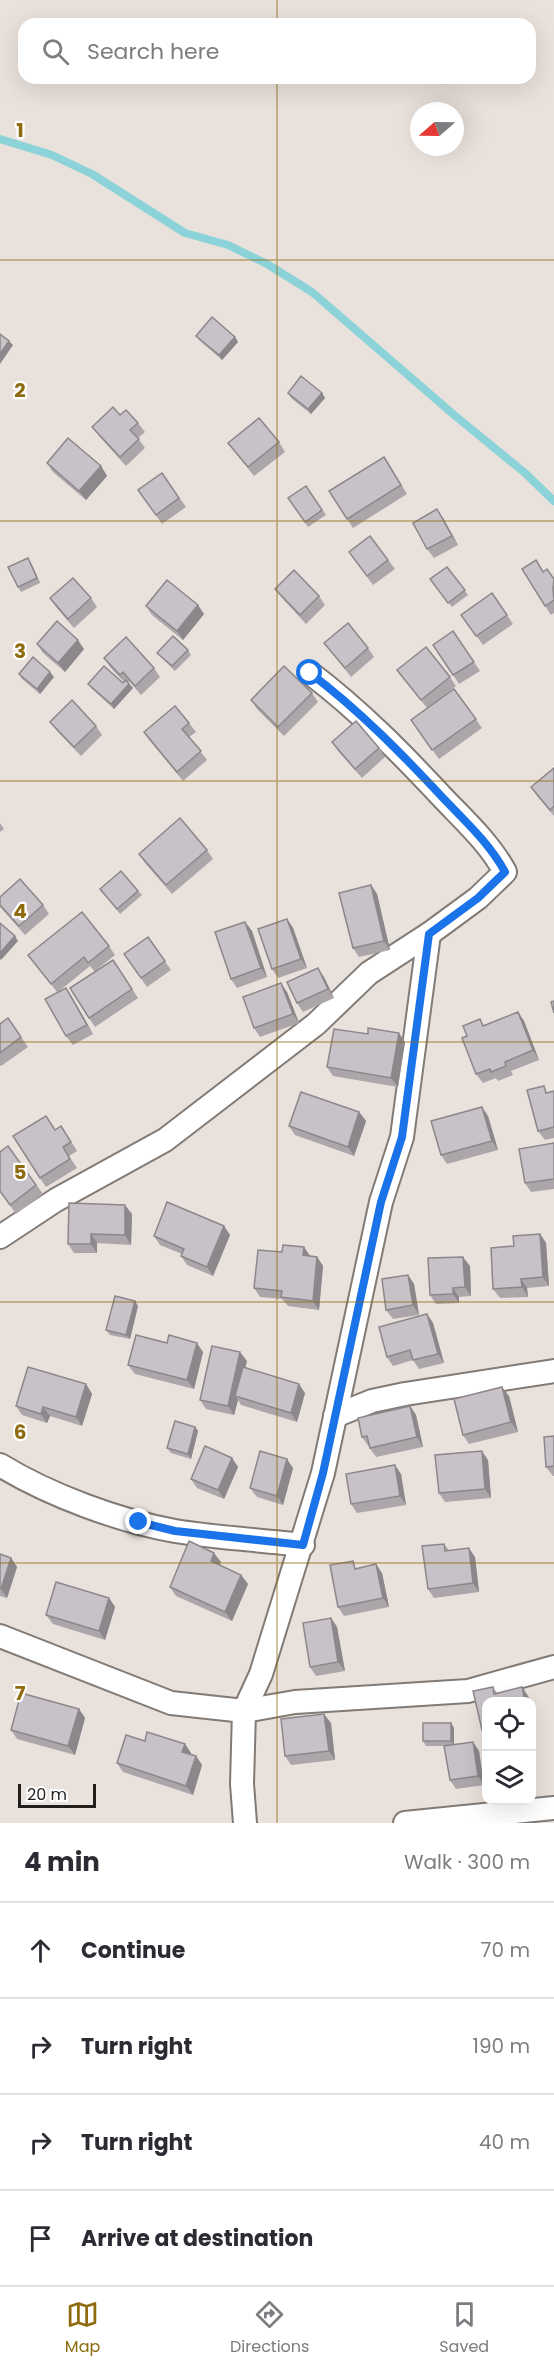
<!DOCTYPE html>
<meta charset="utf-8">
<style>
:root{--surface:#fff;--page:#f2f2f3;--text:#2b2b33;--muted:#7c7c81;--line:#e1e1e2;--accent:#8e6b0f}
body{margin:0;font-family:Poppins,sans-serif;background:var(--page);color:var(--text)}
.controls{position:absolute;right:18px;bottom:18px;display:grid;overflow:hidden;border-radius:12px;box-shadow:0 6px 24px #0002}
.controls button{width:54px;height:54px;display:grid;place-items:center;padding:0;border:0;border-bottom:2px solid var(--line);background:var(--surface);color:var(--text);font:30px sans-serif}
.compass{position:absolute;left:410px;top:102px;width:54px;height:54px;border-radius:50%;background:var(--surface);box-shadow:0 6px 24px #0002;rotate:250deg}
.scale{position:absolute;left:18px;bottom:15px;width:78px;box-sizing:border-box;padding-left:6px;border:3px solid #211e1c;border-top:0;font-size:16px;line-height:21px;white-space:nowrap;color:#211e1c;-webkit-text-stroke:4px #fff;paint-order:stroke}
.stop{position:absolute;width:18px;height:18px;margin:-14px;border:4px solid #1a73e8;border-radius:50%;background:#fff}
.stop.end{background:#1a73e8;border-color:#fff;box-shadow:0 2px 6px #0008}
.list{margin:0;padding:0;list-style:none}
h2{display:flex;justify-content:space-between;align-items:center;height:78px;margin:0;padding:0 24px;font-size:26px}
h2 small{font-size:20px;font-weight:400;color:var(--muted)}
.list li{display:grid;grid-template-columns:39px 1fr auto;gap:18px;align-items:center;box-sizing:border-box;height:96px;padding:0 24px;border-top:2px solid var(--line)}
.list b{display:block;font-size:22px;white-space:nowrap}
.list em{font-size:20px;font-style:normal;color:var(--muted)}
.icon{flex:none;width:33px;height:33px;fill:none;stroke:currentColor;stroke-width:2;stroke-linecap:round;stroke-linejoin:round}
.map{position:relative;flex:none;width:554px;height:1823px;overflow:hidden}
.search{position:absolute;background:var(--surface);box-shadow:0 6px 24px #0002;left:18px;right:18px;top:18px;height:66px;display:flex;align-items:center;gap:15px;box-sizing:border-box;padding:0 21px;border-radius:18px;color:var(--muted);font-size:22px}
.sheet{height:462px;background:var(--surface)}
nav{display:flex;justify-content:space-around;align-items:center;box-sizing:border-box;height:84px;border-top:2px solid var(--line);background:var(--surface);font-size:16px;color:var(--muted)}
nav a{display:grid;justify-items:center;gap:3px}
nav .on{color:var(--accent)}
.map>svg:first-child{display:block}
</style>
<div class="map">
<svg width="554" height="1823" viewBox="0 0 554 1823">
<rect width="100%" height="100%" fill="#e9e1db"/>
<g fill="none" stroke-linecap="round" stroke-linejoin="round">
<!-- stream -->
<polyline stroke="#8bd3d8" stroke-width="8" points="0,139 52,155 92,174 185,233 228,245 267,264 312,292 453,414 525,473 554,501"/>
<!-- street casing -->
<g stroke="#817a75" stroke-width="26">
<g id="street">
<path d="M0,1237L56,1200L165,1140L316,1024L369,973L429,934L478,898L505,872C490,844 466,822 444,799C402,754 359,710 310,673"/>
<polyline points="335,1416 372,1401 405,1394 554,1371"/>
<path d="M0,1465C49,1495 119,1521 175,1531C217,1538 261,1540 303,1545"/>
<polyline points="0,1636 171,1703 244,1711 295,1702 468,1691 554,1667"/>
<polyline points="245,1823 242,1784 244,1711 261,1674 323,1473 381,1202 402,1137 429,934"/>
<polyline points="405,1823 554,1808"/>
</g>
</g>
<!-- street -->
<use href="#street" stroke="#fff" stroke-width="22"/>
</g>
<!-- wall -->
<g fill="#aca6ab">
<polygon points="196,336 235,337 238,342 222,360 199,340"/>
<polygon points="288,393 322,393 325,398 311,414 291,398"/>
<polygon points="120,415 138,423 145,432 138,438 145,448 126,466 99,436 92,427"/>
<polygon points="279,442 285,452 254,476 228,443"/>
<polygon points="47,463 101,466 107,476 86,500 53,472"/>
<polygon points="390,466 407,494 353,528 347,519"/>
<polygon points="162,473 186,507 162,524 138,490"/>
<polygon points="306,486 326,515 308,527 288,498"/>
<polygon points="443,518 458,545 434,558 427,549"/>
<polygon points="370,536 395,569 373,585 349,552"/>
<polygon points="31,563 40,583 21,592 18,587"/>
<polygon points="447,567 468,595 452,607 430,579"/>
<polygon points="544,571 554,578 554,613 551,615 545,606"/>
<polygon points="275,589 319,596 325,605 306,624 282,598"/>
<polygon points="492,593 513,624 483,645 461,615"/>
<polygon points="50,598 91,598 97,607 74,628 56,607"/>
<polygon points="146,606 204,614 183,640 152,615"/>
<polygon points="453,631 480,671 459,684 433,645"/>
<polygon points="324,643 368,648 374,657 351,677"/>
<polygon points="37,644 84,649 65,672 43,653"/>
<polygon points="188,650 191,655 175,671 157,653"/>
<polygon points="104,658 154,668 160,677 141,695 129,681 128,682 133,688 114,709 91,688 88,684 123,683 124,682 110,667"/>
<polygon points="397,670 450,677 456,686 437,702 454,689 482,728 439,759 411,720 427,708"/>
<polygon points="19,674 54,677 40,694 22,679"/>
<polygon points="312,693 318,702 284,736 257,709 251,700"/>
<polygon points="50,722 96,726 102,735 81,756 57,731"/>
<polygon points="189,723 196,732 189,737 207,760 183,781 150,741 144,732"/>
<polygon points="332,742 379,748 385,757 362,778 338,751"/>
<polygon points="554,768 554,816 537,796 531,787"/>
<polygon points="0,823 4,829 0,832"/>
<polygon points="207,850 213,859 172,894 145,863 139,854"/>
<polygon points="371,885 377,894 390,950 359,957 353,948"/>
<polygon points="100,889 138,891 142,895 120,914"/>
<polygon points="0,897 43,905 49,914 25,935 0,907"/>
<polygon points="287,919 293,928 307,968 278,978 272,969"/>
<polygon points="245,922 252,931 267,977 237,988 231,979"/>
<polygon points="148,937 171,970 147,987 124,954"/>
<polygon points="109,946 115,955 95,971 113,960 138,998 95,1027 89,1018 95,972 90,966 58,992 66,988 72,997 93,1034 73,1045 66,1036 57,992 28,955"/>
<polygon points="324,977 334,998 303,1012 297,1003"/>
<polygon points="287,992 299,1023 260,1037 254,1028"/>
<polygon points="518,1012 524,1021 539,1060 511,1071 513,1075 498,1081 496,1078 483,1083 476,1074 467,1036 485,1026"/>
<polygon points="8,1018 28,1047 1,1066 0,1065 0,1024"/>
<polygon points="405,1042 398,1087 333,1076 327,1067"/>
<polygon points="554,1091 554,1138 545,1140 538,1131 549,1093"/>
<polygon points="359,1112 366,1121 354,1156 295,1135 289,1126"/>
<polygon points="488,1116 498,1150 447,1164 441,1155"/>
<polygon points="55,1129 67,1135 77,1151 69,1156 77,1168 46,1187 40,1178"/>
<polygon points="554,1143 554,1189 531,1192 525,1183"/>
<polygon points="8,1146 43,1194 16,1214 0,1191"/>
<polygon points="132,1214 131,1245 97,1243 97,1253 74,1253 68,1244"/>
<polygon points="224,1226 230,1235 213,1276 187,1265 181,1256 182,1254 160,1245 154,1236"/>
<polygon points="540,1234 546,1243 549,1286 527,1288 528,1297 500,1298 493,1289 514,1246"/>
<polygon points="304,1247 310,1256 317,1257 323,1266 319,1310 288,1306 282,1299 260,1297 254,1288 282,1252"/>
<polygon points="470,1266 471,1296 459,1297 459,1303 436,1304 430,1295"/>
<polygon points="408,1275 414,1284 419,1315 393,1319 386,1310"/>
<polygon points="138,1306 130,1339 110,1335 106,1330"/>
<polygon points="427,1314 433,1323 444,1363 419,1369 413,1360 393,1366 387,1357"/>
<polygon points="167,1343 203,1352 194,1389 135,1374 128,1365"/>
<polygon points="247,1361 245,1368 305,1393 297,1422 241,1405 238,1400 234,1415 206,1409 200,1400"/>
<polygon points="86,1384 92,1394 82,1426 50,1416 47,1423 22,1415 16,1406"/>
<polygon points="509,1396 518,1432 469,1444 463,1435"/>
<polygon points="410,1406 416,1415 423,1447 376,1457 362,1437"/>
<polygon points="195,1427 198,1431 191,1459 171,1453 167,1448"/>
<polygon points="554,1436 554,1476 553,1476 546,1467"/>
<polygon points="232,1458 238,1467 224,1499 197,1488 191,1479"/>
<polygon points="488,1460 491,1498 445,1502 439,1493"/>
<polygon points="293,1468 283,1505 257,1497 250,1488"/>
<polygon points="401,1474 406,1505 357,1513 351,1504"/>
<polygon points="444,1544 449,1550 475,1557 479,1592 434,1598 428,1589"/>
<polygon points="0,1554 11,1558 17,1567 7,1598 0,1596"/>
<polygon points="221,1562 219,1565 241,1575 248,1584 232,1621 176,1596 170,1587"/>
<polygon points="358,1568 382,1573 389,1607 344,1616 338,1607"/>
<polygon points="109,1598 115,1607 105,1640 53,1624 46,1615"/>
<polygon points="331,1618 337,1627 345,1671 316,1676 310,1667"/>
<polygon points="493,1687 497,1693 522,1687 528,1696 530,1701 486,1701 486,1737 482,1730 473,1691"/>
<polygon points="79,1709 85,1718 75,1755 17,1739 11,1730"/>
<polygon points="531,1710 535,1728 531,1729"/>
<polygon points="331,1723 335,1760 291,1765 285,1756"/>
<polygon points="451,1723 454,1728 454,1744 473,1742 479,1751 484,1785 456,1789 450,1780 445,1746 426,1746 423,1741"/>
<polygon points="145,1741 185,1744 191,1753 191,1754 196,1756 202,1765 193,1795 123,1772 117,1763"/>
</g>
<!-- shaded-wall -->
<g fill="#8c878b">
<polygon points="235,337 238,342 222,360 219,355"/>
<polygon points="9,341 13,345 0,364 0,354"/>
<polygon points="322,393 325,398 311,414 308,409"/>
<polygon points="101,466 107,476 86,500 79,491"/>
<polygon points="437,509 443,518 458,545 452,536"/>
<polygon points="28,558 31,563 40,583 37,578"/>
<polygon points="198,605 204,614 183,640 177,631"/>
<polygon points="78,640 84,649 65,672 58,663"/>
<polygon points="50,672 54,677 40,694 37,689"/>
<polygon points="129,684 133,688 114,709 111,704"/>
<polygon points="371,885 377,894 390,950 384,941"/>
<polygon points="287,919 293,928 307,968 301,959"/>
<polygon points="245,922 252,931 267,977 261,968"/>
<polygon points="15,936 18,941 1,960 0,959 0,953"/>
<polygon points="318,968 324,977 334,998 328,989"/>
<polygon points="281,983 287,992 299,1023 293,1014"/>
<polygon points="66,988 72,997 93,1034 87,1025"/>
<polygon points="518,1012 524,1021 539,1060 533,1050"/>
<polygon points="399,1033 405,1042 398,1087 391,1078"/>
<polygon points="482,1107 488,1116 498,1150 492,1141"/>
<polygon points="359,1112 366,1121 354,1156 348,1147"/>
<polygon points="125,1205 132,1214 131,1245 125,1235"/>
<polygon points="224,1226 230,1235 213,1276 207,1267"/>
<polygon points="91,1234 97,1243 97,1253 91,1244"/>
<polygon points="540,1234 546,1243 549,1286 543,1277"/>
<polygon points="304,1247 310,1256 309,1265 303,1255"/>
<polygon points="317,1257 323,1266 319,1310 313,1301"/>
<polygon points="463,1257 470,1266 471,1296 465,1287"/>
<polygon points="408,1275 414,1284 419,1315 413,1305"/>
<polygon points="521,1279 527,1288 528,1297 522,1287"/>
<polygon points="453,1288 459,1297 459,1303 453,1294"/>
<polygon points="135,1301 138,1306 130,1339 126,1335"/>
<polygon points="427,1314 433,1323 444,1363 438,1354"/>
<polygon points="197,1343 203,1352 194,1389 187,1380"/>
<polygon points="240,1352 247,1361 238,1397 235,1396 238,1400 234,1415 228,1406"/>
<polygon points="86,1384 92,1394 82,1426 76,1417"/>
<polygon points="299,1384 305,1393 297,1422 291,1413"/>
<polygon points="502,1387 509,1396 518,1432 511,1422"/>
<polygon points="410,1406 416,1415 423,1447 417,1437"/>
<polygon points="43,1407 50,1416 47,1423 41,1414"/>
<polygon points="195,1427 198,1431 191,1459 188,1454"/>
<polygon points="482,1451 488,1460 491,1498 485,1489"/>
<polygon points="232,1458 238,1467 224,1499 218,1490"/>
<polygon points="287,1459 293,1468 283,1505 277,1496"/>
<polygon points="395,1465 401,1474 406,1505 400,1496"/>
<polygon points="469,1548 475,1557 479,1592 473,1583"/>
<polygon points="214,1553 221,1562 217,1570 211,1561"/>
<polygon points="11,1558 17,1567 7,1598 1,1589"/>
<polygon points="376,1564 382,1573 389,1607 383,1598"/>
<polygon points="241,1575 248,1584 232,1621 225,1612"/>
<polygon points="109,1598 115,1607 105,1640 99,1631"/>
<polygon points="331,1618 337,1627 345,1671 338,1662"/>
<polygon points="522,1687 528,1696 530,1701 525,1701"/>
<polygon points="79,1709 85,1718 75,1755 68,1746"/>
<polygon points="531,1710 535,1728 531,1723"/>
<polygon points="324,1714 331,1723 335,1760 329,1751"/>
<polygon points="451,1723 454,1728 454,1746 451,1741"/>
<polygon points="473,1742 479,1751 484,1785 478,1776"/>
<polygon points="185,1744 191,1753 189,1761 182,1752"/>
<polygon points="196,1756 202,1765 193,1795 186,1786"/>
</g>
<!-- building -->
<g fill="#c8c1c7" stroke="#8c878b" stroke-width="1.5">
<polygon points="212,317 235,337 219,355 196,336"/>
<polygon points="0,334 9,341 0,354"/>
<polygon points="301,376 322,393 308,409 288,393"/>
<polygon points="113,407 120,415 126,410 138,423 130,430 139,439 120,457 92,427"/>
<polygon points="259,418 279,442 248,467 228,443"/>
<polygon points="68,438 101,466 79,491 47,463"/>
<polygon points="384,457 401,485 347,519 329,491"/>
<polygon points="162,473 179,498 156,515 138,490"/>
<polygon points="306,486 322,510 305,522 288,498"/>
<polygon points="437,509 452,536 427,549 413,523"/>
<polygon points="370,536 388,560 367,576 349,552"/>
<polygon points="28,558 37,578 18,587 8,567"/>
<polygon points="536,560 543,572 547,569 554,579 553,589 554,600 545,606 522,569"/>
<polygon points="447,567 465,590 448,603 430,579"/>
<polygon points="294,570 319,596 300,615 275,589"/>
<polygon points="73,578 91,598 68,619 50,598"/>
<polygon points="167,580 198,605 177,631 146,606"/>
<polygon points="492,593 507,615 476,636 461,615"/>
<polygon points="57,621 78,640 58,663 37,644"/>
<polygon points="348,623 368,648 345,668 324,643"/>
<polygon points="453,631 474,662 453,675 433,645"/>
<polygon points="173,636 188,650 172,666 157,653"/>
<polygon points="126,637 154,668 135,686 123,672 120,675 104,658"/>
<polygon points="426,647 450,677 421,700 397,670"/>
<polygon points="33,657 50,672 37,689 19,674"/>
<polygon points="104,666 123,683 126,680 129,684 111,704 88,684"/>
<polygon points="284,666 312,693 278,727 251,700"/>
<polygon points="454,689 476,719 432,750 411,720"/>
<polygon points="72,700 96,726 74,747 50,722"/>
<polygon points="175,706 189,723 182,729 201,751 177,772 144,732"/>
<polygon points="356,721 379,748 355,769 332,742"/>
<polygon points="554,768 554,806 550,810 531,787"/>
<polygon points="180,818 207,850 166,885 139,854"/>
<polygon points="121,871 138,891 117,909 100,889"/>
<polygon points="20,879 43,905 19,926 0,905 0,897"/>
<polygon points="371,885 384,941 353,948 339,893"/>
<polygon points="82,912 109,946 88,963 84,957 51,984 28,955"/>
<polygon points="287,919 301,959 272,969 258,929"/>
<polygon points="245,922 261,968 231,979 215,932"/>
<polygon points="0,923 15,936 0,953"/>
<polygon points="148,937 165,961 141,978 124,954"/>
<polygon points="113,960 132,989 89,1018 70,988"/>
<polygon points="318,968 328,989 297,1003 287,982"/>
<polygon points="281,983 293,1014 254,1028 243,997"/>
<polygon points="66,988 87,1025 66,1036 45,999"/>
<polygon points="554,1001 554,1013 551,1002"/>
<polygon points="518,1012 533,1050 505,1062 506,1066 491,1072 490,1069 476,1074 462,1038 467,1036 463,1026 480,1019 483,1026"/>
<polygon points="8,1018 21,1037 0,1053 0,1024"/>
<polygon points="368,1028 399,1033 391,1078 327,1067 334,1029 368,1034"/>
<polygon points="544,1086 546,1093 554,1091 554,1127 538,1131 527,1090"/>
<polygon points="301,1092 359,1112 348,1147 289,1126"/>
<polygon points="482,1107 492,1141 441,1155 431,1121"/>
<polygon points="46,1116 55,1130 61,1126 71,1142 63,1147 70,1159 40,1178 13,1136"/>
<polygon points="554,1143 554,1179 525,1183 519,1149"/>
<polygon points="8,1146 36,1185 10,1205 0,1191 0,1152"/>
<polygon points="167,1202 224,1226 207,1267 181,1256 184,1249 154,1236"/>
<polygon points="69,1203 125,1205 125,1235 91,1234 91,1244 68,1244"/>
<polygon points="540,1234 543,1277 521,1279 522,1287 493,1289 491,1248 514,1246 513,1236"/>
<polygon points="283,1245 304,1247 303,1255 317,1257 313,1301 281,1297 282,1291 254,1288 258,1250 282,1252"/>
<polygon points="463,1257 465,1287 453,1288 453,1294 430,1295 428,1258"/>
<polygon points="408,1275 413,1305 386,1310 382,1279"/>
<polygon points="115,1296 135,1301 126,1335 106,1330"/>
<polygon points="427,1314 438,1354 413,1360 410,1350 387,1357 379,1327"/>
<polygon points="136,1335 167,1343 169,1335 197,1343 187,1380 128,1365"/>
<polygon points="212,1346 240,1352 228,1406 200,1400"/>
<polygon points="28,1367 86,1384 76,1417 43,1407 41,1414 16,1406"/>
<polygon points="243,1367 299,1384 291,1413 235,1396"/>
<polygon points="502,1387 511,1422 463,1435 454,1399"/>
<polygon points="410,1406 417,1437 370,1448 367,1436 362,1437 358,1418"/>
<polygon points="175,1421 195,1427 188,1454 167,1448"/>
<polygon points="554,1436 554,1466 546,1467 544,1437"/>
<polygon points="205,1446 232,1458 218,1490 191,1479"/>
<polygon points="260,1451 287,1459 277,1496 250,1488"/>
<polygon points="482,1451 485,1489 439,1493 435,1455"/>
<polygon points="395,1465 400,1496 351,1504 346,1474"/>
<polygon points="189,1541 214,1553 211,1561 241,1575 225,1612 170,1587"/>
<polygon points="444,1544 445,1551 469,1548 473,1583 428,1589 422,1546"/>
<polygon points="0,1554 11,1558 1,1589 0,1589"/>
<polygon points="353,1561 355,1569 376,1564 383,1598 338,1607 330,1565"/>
<polygon points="56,1582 109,1598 99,1631 46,1615"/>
<polygon points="331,1618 338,1662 310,1667 303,1623"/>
<polygon points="493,1687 494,1694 522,1687 525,1701 486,1701 486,1728 482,1730 473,1691"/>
<polygon points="21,1693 79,1709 68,1746 11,1730"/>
<polygon points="324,1714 329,1751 285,1756 281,1719"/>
<rect x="423" y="1723" width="28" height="18"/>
<polygon points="147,1732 185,1744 182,1752 196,1756 186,1786 117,1763 126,1735 145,1741"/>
<polygon points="473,1742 478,1776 450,1780 444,1746"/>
</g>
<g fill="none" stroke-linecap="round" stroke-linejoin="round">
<!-- route -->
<path stroke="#1a73e8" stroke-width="8" d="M139,1522L175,1531L303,1545L323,1473L381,1202L402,1137L429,934L478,898L505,872C490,844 466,822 444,799C402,754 359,710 310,673"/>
</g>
<!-- grid -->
<path fill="none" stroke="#8e6b0f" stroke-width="1.5" stroke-opacity="0.55" d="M277,0V24M277,78V1823M0,260H554M0,521H554M0,781H554M0,1042H554M0,1302H554M0,1563H554"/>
<g font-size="20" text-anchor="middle" font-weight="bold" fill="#8e6b0f" stroke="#fff" stroke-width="4.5" stroke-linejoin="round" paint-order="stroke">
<text x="20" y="137">1</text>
<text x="20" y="397">2</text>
<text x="20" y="658">3</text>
<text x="20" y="918">4</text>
<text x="20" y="1179">5</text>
<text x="20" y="1439">6</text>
<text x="20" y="1700">7</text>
</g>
</svg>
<div class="controls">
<button><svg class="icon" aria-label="locate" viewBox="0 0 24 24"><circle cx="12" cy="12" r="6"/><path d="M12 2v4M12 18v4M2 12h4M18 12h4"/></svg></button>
<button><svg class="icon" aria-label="layers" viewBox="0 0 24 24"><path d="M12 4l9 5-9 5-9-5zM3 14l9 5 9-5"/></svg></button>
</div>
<svg class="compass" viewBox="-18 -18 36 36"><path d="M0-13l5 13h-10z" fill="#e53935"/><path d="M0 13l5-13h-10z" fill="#7c7c81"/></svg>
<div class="scale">20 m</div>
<div class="stop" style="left:310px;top:673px"></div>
<div class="stop end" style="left:139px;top:1522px"></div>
<div class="search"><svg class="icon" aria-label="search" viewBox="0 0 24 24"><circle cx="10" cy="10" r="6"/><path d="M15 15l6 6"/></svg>Search here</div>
</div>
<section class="sheet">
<h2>4 min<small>Walk · 300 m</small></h2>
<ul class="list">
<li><svg class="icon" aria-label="ahead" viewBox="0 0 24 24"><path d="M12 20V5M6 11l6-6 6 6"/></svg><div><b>Continue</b></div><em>70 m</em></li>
<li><svg class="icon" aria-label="right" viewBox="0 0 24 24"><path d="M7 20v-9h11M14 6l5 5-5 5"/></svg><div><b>Turn right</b></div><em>190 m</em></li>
<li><svg class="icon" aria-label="right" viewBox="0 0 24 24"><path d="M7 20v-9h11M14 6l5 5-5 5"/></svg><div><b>Turn right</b></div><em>40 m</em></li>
<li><svg class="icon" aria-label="arrive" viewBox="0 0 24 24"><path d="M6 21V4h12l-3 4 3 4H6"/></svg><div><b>Arrive at destination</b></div></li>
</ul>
</section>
<nav>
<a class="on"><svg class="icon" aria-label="map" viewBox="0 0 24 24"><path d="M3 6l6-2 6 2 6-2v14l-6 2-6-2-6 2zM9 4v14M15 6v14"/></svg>Map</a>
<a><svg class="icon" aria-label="directions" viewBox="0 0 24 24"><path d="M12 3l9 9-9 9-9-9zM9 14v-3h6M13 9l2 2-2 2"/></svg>Directions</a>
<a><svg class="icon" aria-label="saved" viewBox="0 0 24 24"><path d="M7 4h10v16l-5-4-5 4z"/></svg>Saved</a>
</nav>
